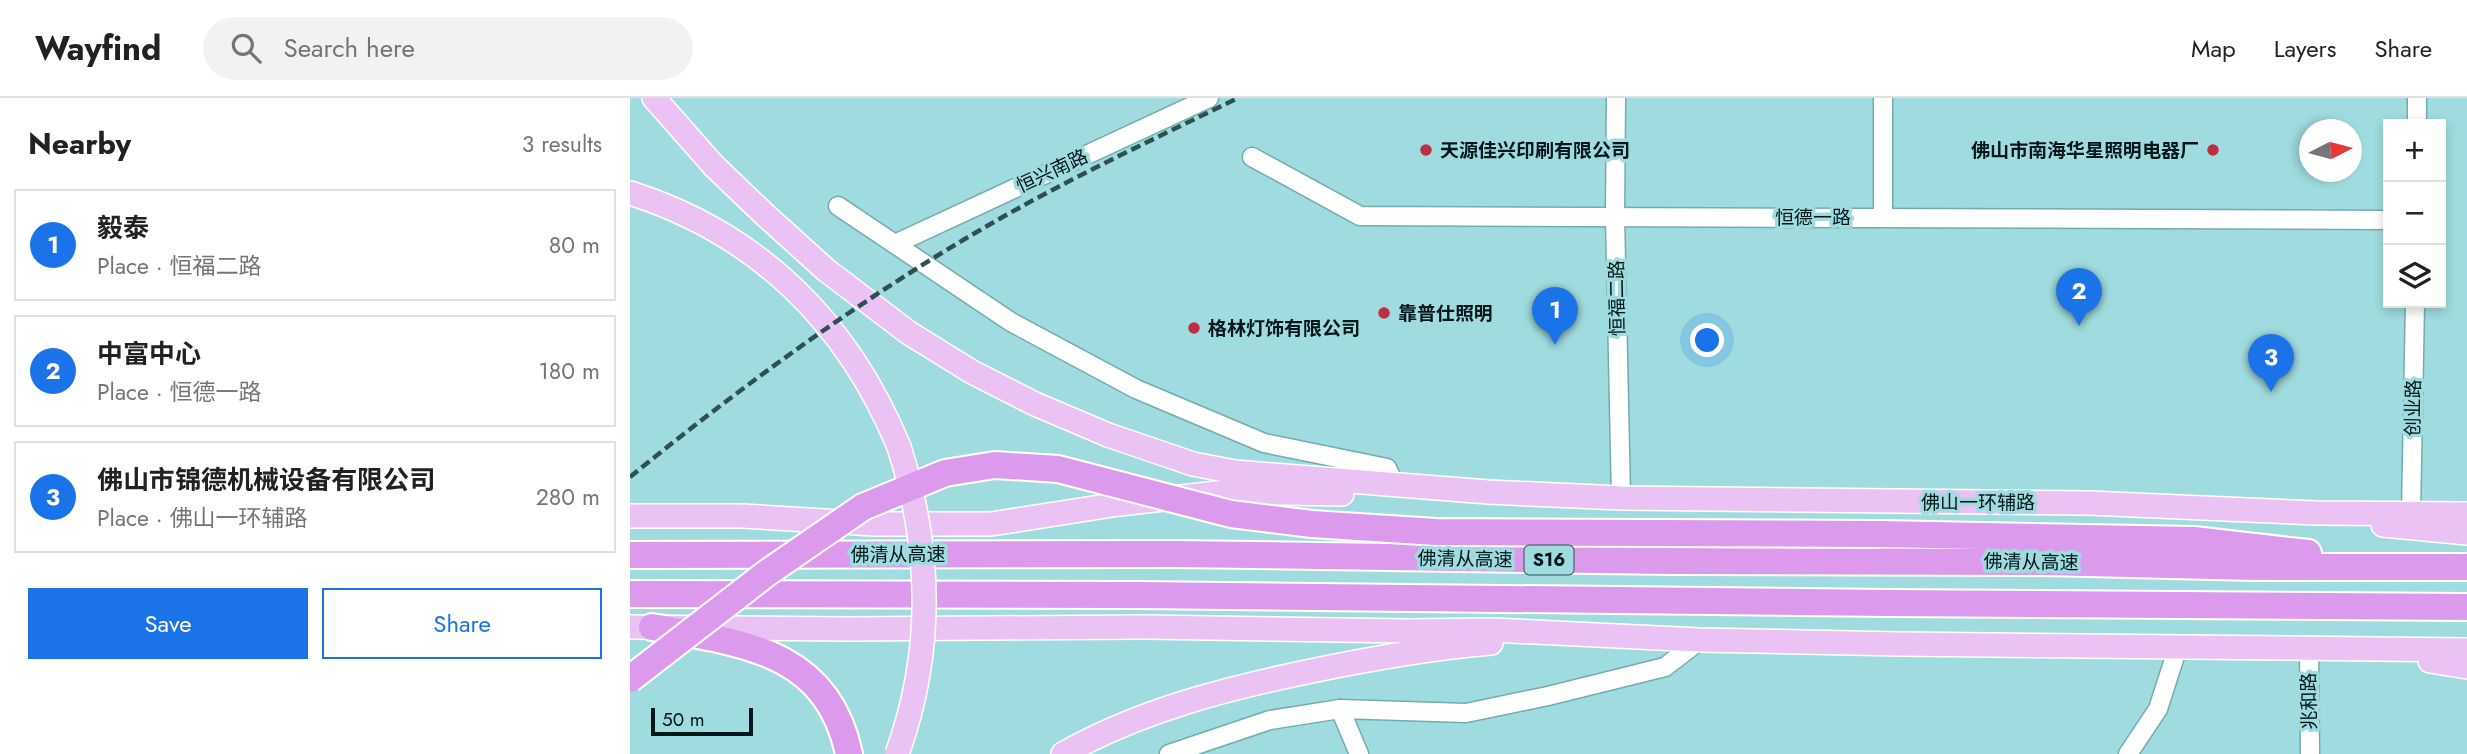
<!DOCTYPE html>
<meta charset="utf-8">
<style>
:root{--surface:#fff;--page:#f2f2f2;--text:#202124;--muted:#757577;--line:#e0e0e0;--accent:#1a73e8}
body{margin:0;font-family:Jost,"Noto Sans SC",sans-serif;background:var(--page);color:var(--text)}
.controls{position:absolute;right:21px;top:21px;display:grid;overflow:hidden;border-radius:0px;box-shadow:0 4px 10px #0003}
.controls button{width:63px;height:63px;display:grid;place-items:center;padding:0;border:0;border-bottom:2px solid var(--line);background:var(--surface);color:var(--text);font:35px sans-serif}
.compass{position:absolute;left:1669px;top:21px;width:63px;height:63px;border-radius:50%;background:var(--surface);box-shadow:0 4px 10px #0003;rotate:84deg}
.scale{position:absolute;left:21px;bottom:18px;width:102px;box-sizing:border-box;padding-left:7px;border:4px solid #011718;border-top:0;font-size:19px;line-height:24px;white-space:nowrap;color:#011718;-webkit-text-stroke:5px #a0dcdf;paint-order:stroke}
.you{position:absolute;left:1078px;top:243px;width:24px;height:24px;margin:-18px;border:5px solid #fff;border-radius:50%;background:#1a73e8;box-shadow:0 0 0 10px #1a73e833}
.badge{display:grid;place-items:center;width:46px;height:46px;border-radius:50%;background:var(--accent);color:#fff;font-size:23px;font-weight:700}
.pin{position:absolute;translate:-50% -58px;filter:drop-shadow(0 2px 4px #0008)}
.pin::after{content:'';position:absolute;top:37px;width:24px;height:21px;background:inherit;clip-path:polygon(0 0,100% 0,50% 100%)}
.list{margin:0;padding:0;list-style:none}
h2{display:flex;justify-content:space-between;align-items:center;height:91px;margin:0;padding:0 28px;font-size:30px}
h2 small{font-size:23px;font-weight:400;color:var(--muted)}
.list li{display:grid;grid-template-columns:46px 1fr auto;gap:21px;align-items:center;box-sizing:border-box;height:112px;margin:0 14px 14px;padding:0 14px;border:2px solid var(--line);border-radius:0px}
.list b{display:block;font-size:26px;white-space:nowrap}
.list p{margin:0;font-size:23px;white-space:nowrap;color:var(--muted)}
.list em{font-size:23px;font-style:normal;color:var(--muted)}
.actions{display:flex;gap:14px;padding:21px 28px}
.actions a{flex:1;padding:16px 0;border:2px solid var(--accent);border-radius:0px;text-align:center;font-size:24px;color:var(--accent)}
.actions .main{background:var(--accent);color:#fff}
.icon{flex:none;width:38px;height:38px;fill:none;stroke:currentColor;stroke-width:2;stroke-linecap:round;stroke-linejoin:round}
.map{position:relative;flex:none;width:1837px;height:656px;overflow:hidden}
header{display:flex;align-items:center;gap:42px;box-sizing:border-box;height:98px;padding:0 35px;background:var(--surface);border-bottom:2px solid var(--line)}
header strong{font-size:33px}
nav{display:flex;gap:38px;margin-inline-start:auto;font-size:24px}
.search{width:490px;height:63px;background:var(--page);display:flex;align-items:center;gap:18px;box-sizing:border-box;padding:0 24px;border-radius:38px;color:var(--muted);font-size:26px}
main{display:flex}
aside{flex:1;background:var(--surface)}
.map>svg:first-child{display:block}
</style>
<header>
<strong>Wayfind</strong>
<div class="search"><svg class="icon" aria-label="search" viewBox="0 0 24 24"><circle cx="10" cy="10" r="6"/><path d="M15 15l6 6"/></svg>Search here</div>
<nav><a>Map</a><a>Layers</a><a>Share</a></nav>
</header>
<main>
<aside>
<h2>Nearby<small>3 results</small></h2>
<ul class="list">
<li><span class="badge">1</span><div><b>毅泰</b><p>Place · 恒福二路</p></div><em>80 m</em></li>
<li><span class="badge">2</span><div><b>中富中心</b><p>Place · 恒德一路</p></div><em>180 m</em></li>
<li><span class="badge">3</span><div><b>佛山市锦德机械设备有限公司</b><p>Place · 佛山一环辅路</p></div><em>280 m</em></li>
</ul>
<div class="actions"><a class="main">Save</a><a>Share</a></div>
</aside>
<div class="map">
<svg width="1837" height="656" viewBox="0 0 1837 656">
<rect width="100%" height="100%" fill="#a0dcdf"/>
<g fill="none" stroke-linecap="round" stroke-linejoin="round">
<!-- minor casing -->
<g stroke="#71acae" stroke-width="21">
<g id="minor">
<polyline points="986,0 985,118 991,400"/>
<polyline points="1787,0 1787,26"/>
<polyline points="622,59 730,118 1758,122"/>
<polyline points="208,108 381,224 506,291 634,345 757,370 764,385"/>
<polyline points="1253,119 1253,0"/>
<polyline points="265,146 579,0"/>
<polyline points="1781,415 1785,205"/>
<polyline points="1679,550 1680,656"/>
<polyline points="710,611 729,656"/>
<polyline points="539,656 640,622 710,611 836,615 918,598 1035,569 1070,542"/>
<polyline points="1498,656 1528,611 1548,549"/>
</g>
</g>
<!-- major casing -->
<g stroke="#fff" stroke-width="26">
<g id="major">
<polyline points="24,0 84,68 133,115 196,172 279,235 342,274 405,306 478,337 563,366 605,374 858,394 991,400 1459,405 1686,415 1837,416"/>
<path d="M0,95C129,136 218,225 269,349"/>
<polyline points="0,418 113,418 244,426 361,426 489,406 596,394 712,396"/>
<polyline points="1753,427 1837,435"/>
<polyline points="0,529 219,531 516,529 779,533 862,532 1070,542 1270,546 1837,552"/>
<polyline points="1800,563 1837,569"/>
<path d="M433,656C511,612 598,590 686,572C744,560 802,550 861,545"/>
</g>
</g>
<!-- highway casing -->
<g stroke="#fff" stroke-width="30">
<g id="highway">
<polyline points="1249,436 1564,442 1678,455"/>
<polyline points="0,457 545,456 1042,463 1414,464 1625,469 1837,469"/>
<polyline points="0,496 508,497 1258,505 1837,509"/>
<path d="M22,529C110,545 197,551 219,656"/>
</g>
</g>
<!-- minor -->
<use href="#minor" stroke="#fff" stroke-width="18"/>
<!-- major -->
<use href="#major" stroke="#eac2f4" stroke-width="23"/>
<!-- highway -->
<use href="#highway" stroke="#dc9aed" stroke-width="26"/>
<!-- rail -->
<path stroke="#2f5052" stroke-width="4.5" stroke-dasharray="10 5" stroke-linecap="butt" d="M0,379C113,287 231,201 357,128C438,81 524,41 608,0"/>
<!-- major-bridge casing -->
<g stroke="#fff" stroke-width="26" stroke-linecap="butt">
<path id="major-bridge" d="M267,656C304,554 302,452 269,349"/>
</g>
<!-- highway-bridge casing -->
<g stroke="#fff" stroke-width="30" stroke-linecap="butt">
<polyline id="highway-bridge" points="0,581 137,475 233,409 315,375 365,367 428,371 601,416 682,426 806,434 1249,436"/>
</g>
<!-- major-bridge -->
<use href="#major-bridge" stroke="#eac2f4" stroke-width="23"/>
<!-- highway-bridge -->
<use href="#highway-bridge" stroke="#dc9aed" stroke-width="26"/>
</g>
<!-- markers -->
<g fill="#be2e40" stroke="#a0dcdf" stroke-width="2.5">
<circle cx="796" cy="52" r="7"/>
<circle cx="1583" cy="52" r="7"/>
<circle cx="754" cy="215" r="7"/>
<circle cx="564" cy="230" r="7"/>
</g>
<g text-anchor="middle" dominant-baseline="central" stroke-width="7" stroke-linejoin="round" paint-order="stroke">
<!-- shield labels -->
<rect fill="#a0dcdf" stroke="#315254" stroke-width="2" x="894.5" y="447.5" width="49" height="29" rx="5"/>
<g font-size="18" font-weight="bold" fill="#011718">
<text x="919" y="462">S16</text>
</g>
<!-- poi labels -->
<g font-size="19" font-weight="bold" fill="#011718" stroke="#a0dcdf" text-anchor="start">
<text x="810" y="52">天源佳兴印刷有限公司</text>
<text x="1569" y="52" text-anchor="end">佛山市南海华星照明电器厂</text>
<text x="768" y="215">靠普仕照明</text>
<text x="578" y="230">格林灯饰有限公司</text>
</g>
<!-- street labels -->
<g font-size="19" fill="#011718" stroke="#a0dcdf">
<text transform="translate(422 73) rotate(-25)">恒兴南路</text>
<text x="1183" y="119">恒德一路</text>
<text transform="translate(987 200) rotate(-91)">恒福二路</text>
<text transform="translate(1783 310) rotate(-89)">创业路</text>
<text x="1348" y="404">佛山一环辅路</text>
<text x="268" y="456">佛清从高速</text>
<text transform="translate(835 461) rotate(1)">佛清从高速</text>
<text transform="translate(1401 464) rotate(1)">佛清从高速</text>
<text transform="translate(1679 603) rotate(-91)">兆和路</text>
</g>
</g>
</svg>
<div class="controls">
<button>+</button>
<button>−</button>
<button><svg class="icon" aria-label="layers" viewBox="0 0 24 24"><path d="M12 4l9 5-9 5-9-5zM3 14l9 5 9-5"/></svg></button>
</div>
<svg class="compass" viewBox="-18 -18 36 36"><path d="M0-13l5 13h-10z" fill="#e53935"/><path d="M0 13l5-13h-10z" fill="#757577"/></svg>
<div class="scale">50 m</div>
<div class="you"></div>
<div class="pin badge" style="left:925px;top:247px">1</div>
<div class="pin badge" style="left:1449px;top:228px">2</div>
<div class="pin badge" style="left:1641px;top:294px">3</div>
</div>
</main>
